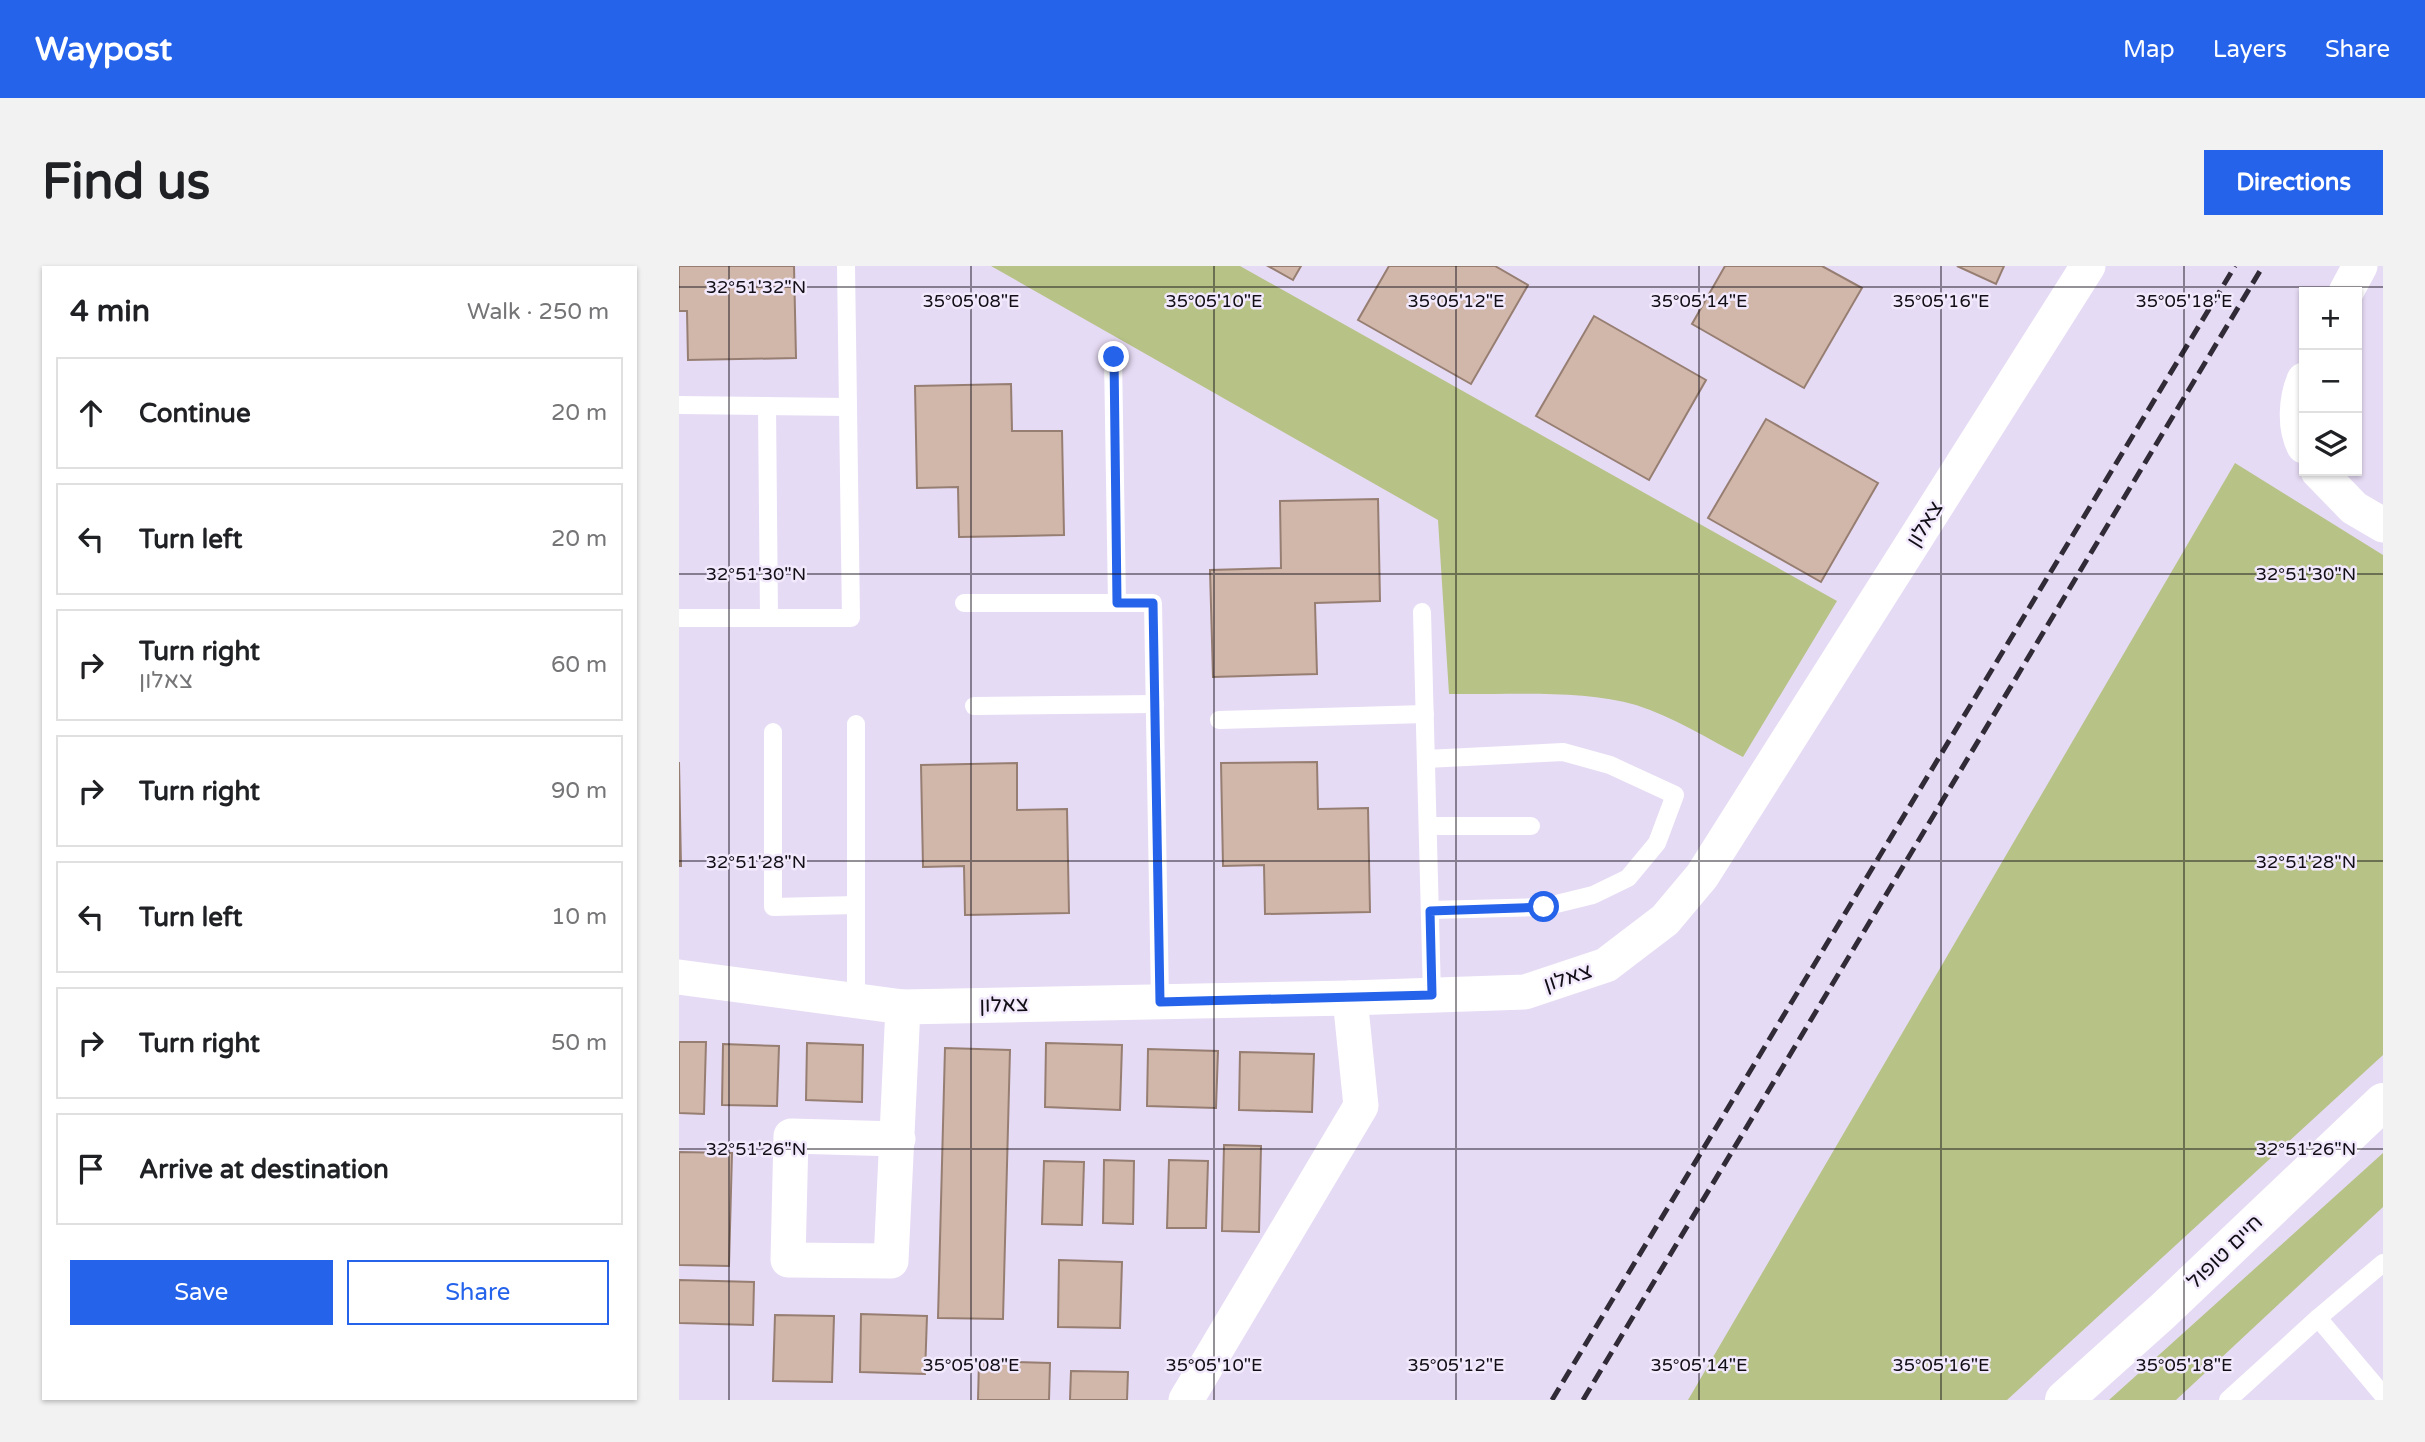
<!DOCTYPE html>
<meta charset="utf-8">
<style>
:root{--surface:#fff;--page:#f2f2f2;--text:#202124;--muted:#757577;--line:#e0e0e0;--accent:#2563eb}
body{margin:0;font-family:"Varela Round",Heebo,sans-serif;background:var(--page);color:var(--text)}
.controls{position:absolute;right:21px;top:21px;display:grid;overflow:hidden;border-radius:0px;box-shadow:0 2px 5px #0004}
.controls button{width:63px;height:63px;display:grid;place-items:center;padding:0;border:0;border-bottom:2px solid var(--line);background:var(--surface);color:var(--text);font:35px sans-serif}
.stop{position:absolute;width:21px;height:21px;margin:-16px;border:5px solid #2563eb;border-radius:50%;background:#fff}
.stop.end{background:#2563eb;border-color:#fff;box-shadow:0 2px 7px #0008}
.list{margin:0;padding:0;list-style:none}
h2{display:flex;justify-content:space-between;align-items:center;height:91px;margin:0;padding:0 28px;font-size:30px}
h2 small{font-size:23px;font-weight:400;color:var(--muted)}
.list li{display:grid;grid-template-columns:46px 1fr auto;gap:21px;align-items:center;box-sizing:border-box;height:112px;margin:0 14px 14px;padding:0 14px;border:2px solid var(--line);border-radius:0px}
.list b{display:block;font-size:26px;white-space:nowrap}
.list p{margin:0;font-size:23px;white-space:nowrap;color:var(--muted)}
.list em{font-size:23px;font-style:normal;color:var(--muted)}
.actions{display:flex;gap:14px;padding:21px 28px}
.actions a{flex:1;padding:16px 0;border:2px solid var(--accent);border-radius:0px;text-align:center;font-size:24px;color:var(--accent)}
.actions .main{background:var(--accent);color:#fff}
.icon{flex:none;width:38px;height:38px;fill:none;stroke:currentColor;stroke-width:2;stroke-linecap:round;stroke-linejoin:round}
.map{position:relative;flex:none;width:1704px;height:1134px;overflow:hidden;border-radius:0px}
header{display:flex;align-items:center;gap:42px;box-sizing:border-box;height:98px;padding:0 35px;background:var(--accent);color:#fff}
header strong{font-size:33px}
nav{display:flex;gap:38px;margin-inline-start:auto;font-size:24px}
.intro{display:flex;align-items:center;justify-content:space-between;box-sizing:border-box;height:168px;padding:0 42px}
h1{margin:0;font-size:49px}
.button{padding:18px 32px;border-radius:0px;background:var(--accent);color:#fff;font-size:24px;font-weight:700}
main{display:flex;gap:42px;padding:0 42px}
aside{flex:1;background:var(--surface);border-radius:0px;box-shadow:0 2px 5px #0004}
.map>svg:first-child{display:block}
</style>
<header>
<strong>Waypost</strong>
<nav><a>Map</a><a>Layers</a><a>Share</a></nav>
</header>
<div class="intro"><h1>Find us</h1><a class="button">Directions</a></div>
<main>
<aside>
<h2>4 min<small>Walk · 250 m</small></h2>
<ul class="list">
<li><svg class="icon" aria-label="ahead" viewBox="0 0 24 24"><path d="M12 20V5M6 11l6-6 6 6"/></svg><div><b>Continue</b></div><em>20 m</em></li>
<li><svg class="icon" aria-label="left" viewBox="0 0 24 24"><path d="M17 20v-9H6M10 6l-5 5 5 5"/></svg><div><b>Turn left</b></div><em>20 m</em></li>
<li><svg class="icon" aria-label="right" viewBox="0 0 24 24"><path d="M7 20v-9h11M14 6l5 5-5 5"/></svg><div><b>Turn right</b><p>צאלון</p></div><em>60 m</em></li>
<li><svg class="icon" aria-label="right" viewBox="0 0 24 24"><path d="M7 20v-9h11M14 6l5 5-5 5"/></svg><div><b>Turn right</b></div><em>90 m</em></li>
<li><svg class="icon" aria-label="left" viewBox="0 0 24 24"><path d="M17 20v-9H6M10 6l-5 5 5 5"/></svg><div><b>Turn left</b></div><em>10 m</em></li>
<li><svg class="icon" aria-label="right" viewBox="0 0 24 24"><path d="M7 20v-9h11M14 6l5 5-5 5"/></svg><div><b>Turn right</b></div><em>50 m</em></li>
<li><svg class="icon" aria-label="arrive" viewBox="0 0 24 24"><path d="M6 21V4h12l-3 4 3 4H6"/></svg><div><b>Arrive at destination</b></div></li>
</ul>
<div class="actions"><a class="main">Save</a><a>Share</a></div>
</aside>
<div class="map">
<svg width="1704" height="1134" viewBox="0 0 1704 1134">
<rect width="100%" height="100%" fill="#e6dbf4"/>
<!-- green -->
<g fill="#b7c286">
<path d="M312,0H561L1158,335L1064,491C1029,473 995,451 957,439C902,423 828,429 770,428L759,254Z"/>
<polygon points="1556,197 1704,289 1704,789 1328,1134 1009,1134"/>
<polygon points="1704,887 1704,941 1497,1134 1430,1134"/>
</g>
<!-- building -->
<g fill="#d0b7a9" stroke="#977e72" stroke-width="2">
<polygon points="0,0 115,0 117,92 9,94 8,45 0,45"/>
<polygon points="589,0 622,0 614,14"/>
<polygon points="710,0 816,0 849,19 792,118 679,54"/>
<polygon points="1046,0 1143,0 1183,22 1125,122 1013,58"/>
<polygon points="1278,0 1325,0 1317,18"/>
<polygon points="915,50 1027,114 970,214 857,150"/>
<polygon points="332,118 333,165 383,165 385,269 280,271 279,221 238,222 236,120"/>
<polygon points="1087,153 1199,217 1142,316 1029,252"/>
<polygon points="699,233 701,335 636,337 638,408 534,411 531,304 602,302 601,235"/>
<polygon points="0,496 2,600 0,600"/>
<polygon points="638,496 639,543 689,542 691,646 586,648 585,599 544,600 542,497"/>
<polygon points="338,497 338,544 388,543 390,647 286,649 285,600 244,601 242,499"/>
<polygon points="0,776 27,776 25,848 0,847"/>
<polygon points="128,777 184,779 183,836 127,834"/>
<polygon points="367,777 443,779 441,844 366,841"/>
<polygon points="44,778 100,780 98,840 43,839"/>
<polygon points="266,782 331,784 324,1053 259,1052"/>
<polygon points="469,783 539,785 537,842 468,840"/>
<polygon points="561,786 635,788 633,846 560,844"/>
<polygon points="545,879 582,880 580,966 543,965"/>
<polygon points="0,886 53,887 50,1000 0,999"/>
<polygon points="425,894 455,895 454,958 424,957"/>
<polygon points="490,894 529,895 527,962 488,962"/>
<polygon points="365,895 405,896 403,959 363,958"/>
<polygon points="380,994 443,996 441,1062 379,1061"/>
<polygon points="0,1014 75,1016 74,1059 0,1057"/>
<polygon points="182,1048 248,1050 246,1108 181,1106"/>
<polygon points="96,1049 155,1050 153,1116 94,1115"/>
<polygon points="300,1095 371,1097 370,1134 299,1134"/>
<polygon points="392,1105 449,1106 448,1134 391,1134"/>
</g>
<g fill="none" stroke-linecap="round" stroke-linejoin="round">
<!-- service -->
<g stroke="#fff" stroke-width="18">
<polyline points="434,91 438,337"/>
<polyline points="0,139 169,141"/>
<polyline points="88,140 90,352"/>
<polyline points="285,337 474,337 481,736"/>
<polyline points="743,346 753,729"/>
<polyline points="0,352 172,352 167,0"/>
<polyline points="295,440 476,438"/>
<polyline points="540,454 746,448"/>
<polyline points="177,458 177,735"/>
<polyline points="94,466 94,641 177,639"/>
<polyline points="747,493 884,486 931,499 996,529 978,577 949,612 914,629 865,641 751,644"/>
<polyline points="749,560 852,560"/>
<polyline points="1639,1052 1704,1129"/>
<polyline points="1549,1134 1639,1052 1704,997"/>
</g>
<!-- minor -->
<g stroke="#fff" stroke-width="35">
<polyline points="1667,26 1681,0"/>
<path d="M1625,114C1617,133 1615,161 1625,180"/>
<polyline points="1639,205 1675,242 1704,259"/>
<polyline points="0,711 224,741 671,732 846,726 927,699 986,654 1023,610 1409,0"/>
<polyline points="219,873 112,870 109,994 212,995 224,741"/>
<polyline points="507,1134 682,840 671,732"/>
</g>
<!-- tertiary -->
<polyline stroke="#fff" stroke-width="38" points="1385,1134 1484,1045 1704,836"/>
<!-- rail -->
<g stroke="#302b36" stroke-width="5" stroke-dasharray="14 7" stroke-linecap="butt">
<polyline points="873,1134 1556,0"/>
<polyline points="904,1134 1584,0"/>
</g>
</g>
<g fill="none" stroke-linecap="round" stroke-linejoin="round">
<!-- route -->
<polyline stroke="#2563eb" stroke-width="9" points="435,91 438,337 474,337 481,736 753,729 751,645 865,641"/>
</g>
<!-- ticks -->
<path fill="none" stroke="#110e16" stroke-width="2" stroke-opacity="0.45" d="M50,0V1134M292,0V1134M535,0V1134M777,0V1134M1020,0V1134M1262,0V1134M1505,0V1134M0,21H1704M0,308H1704M0,595H1704M0,883H1704"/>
<g text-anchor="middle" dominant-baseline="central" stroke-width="5" stroke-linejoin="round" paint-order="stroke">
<!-- street labels -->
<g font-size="21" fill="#110e16" stroke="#f2e9fd">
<text transform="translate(1246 258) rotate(-58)">צאלון</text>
<text transform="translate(889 712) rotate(-18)">צאלון</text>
<text transform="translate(325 739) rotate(-1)">צאלון</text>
<text transform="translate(1546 986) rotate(-44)">חיים טופול</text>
</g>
</g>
<g font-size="18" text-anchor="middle" fill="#110e16" stroke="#f2e9fd" stroke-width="5" stroke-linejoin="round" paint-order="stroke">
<text x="77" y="27">32°51'32"N</text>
<text x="292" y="41">35°05'08"E</text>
<text x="535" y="41">35°05'10"E</text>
<text x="777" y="41">35°05'12"E</text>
<text x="1020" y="41">35°05'14"E</text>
<text x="1262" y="41">35°05'16"E</text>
<text x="1505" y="41">35°05'18"E</text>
<text x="77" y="314">32°51'30"N</text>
<text x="1627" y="314">32°51'30"N</text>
<text x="77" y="602">32°51'28"N</text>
<text x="1627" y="602">32°51'28"N</text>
<text x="77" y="889">32°51'26"N</text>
<text x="1627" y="889">32°51'26"N</text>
<text x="292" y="1105">35°05'08"E</text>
<text x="535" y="1105">35°05'10"E</text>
<text x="777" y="1105">35°05'12"E</text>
<text x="1020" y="1105">35°05'14"E</text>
<text x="1262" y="1105">35°05'16"E</text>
<text x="1505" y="1105">35°05'18"E</text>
</g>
</svg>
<div class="controls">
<button>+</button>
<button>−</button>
<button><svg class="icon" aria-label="layers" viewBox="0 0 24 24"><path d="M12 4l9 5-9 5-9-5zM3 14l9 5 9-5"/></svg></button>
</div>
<div class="stop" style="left:865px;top:641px"></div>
<div class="stop end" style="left:435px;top:91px"></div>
</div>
</main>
